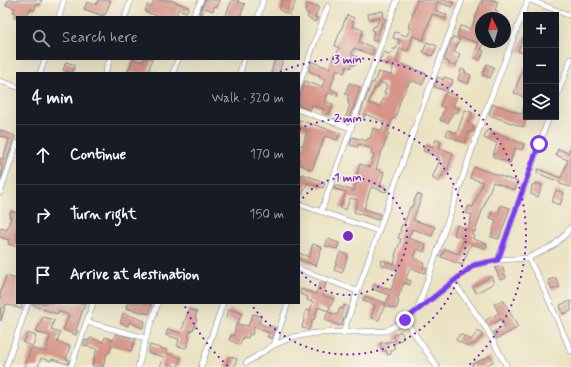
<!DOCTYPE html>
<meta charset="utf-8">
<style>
:root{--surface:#171b24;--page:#242831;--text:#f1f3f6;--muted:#9ea1a6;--line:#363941}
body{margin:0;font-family:Mynerve,sans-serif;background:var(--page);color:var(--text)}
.controls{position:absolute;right:12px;top:12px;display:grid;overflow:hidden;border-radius:0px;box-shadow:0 4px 16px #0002}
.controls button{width:36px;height:36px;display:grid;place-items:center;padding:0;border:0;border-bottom:1px solid var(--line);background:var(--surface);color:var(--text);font:20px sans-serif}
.compass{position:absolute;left:475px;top:12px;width:36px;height:36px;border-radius:50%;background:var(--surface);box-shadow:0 4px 16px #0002;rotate:355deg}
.stop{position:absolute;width:12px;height:12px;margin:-9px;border:3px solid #7c3aed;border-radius:50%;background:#fff}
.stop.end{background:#7c3aed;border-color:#fff;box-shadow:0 1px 4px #0008}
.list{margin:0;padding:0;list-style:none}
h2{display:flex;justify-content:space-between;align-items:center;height:52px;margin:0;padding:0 16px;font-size:17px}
h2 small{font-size:13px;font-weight:400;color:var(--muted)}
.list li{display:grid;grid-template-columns:26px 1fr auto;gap:12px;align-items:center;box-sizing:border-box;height:60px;padding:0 16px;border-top:1px solid var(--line)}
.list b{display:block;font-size:15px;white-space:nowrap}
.list em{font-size:13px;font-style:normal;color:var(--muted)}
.icon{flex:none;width:22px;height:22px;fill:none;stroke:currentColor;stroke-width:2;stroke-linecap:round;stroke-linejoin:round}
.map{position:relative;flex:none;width:571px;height:367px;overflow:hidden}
.search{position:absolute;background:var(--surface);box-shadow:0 4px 16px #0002;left:16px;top:16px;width:284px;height:44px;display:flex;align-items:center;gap:10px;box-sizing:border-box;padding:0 14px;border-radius:0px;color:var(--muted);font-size:15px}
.panel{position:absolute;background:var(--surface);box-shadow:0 4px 16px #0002;left:16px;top:72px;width:284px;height:232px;border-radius:0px}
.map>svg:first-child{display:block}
</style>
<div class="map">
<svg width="571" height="367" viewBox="0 0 571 367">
<rect width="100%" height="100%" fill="#f7f3e8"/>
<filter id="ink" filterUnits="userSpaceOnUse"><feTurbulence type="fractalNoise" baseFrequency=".025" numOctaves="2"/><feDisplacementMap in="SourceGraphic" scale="8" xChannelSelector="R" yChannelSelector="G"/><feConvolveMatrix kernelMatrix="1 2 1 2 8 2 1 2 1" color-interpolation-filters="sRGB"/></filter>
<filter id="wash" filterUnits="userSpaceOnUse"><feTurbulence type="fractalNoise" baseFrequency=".012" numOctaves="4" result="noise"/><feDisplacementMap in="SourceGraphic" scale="16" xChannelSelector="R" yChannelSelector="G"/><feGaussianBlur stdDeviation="0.9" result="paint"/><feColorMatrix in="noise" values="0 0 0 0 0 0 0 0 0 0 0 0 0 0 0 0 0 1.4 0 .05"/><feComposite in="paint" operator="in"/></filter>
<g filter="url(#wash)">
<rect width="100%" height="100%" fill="#eae2c1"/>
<g id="blocks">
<!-- building -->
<g fill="#d79488" fill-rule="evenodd">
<polygon points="8,0 42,0 40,5 36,4 35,10 30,9 27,17 14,17 16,13 13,12 15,8 6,5"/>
<polygon points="98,0 111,0 105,15 103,14 103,16 84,9 87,2 96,5"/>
<polygon points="154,0 170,0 189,7 186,12 178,9 176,17 162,17 145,12 147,5 151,7"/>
<polygon points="205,0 219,0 217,7 214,6 213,11 205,8 202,14 199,13"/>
<polygon points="232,0 239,0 238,2 245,4 240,17 225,17"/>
<polygon points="282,0 296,0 290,15 279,10"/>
<path d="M417,0H447L454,3L452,7L437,2L435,10L447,15L445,19L432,14L423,40L413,36L408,51L400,48L396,62L427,74L422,85L413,81L412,82L410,81L401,98L395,119L393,118L388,132L389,133L380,156L376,169L384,172L380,186L387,188L386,192L371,187L364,209L380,214L378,220L354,212L358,200L350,198L346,210L340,208L346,192L334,189L335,185L354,191L358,174H357L360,164L370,167L374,154L371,153L372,149L358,144V147L350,145L352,137L367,141L368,138L370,139L373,128L382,131L385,122L365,114L363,119L359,118L372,82L374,83L378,72L391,75L393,68L389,66L390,64L379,62L384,52L391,55L393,49H396L400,40L393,38L395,32L407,36L410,28L408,27L413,15L412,14ZM380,82L387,85L384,93H386L383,101H382L380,107L368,103L375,88L377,89Z"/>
<polygon points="482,0 494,0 498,2 495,10 498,11 495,18 481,18 481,42 484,42 481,50 484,51 480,60 473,57 479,43 457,36 460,26 471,29"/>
<polygon points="307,4 319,7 315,17 318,18 315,22 307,17 309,13 305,12"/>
<polygon points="383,11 384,19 386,19 384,23 382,23 376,41 372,40 374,31 372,30 374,26 376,27 380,17 369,19 368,14"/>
<polygon points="347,15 354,18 352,26 363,30 359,42 374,48 372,55 354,48 351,54 357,57 354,65 352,64 350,68 347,66 344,73 337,69 330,89 338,93 337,96 328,93 325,102 333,104 329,115 322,113 324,109 312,105 310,110 299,106 299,98 305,81 322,87 325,79 319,77 320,75 309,71 312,62 329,68 334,55 336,56 339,48 335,46 336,42"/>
<polygon points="526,31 526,54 518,51"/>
<polygon points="453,37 460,39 454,52 460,54 456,66 448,64 449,62 444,60"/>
<polygon points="427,42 437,46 432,56 423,52"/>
<polygon points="133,59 143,62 144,59 152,59 148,73 127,73"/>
<polygon points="275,59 283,59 279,73 271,73"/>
<polygon points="66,62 75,65 72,73 63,70"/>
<polygon points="487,64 494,67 490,78 482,75"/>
<polygon points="525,64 526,64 526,98 514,93"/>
<polygon points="461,69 466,71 465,73 471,75 468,84 458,80"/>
<polygon points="438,77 443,80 444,77 453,80 451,86 449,85 447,91 434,87"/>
<polygon points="349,83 360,87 353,110 352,110 348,120 345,119 350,105 348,104 349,100 347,99 349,95 345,94"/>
<polygon points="446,92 457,96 453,106 459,108 457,113 453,112 448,123 440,120 445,108 440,106"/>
<polygon points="493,104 522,114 525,104 526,104 526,119 523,127 489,115"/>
<polygon points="465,110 473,113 468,123 474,126 472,132 469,131 465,143 446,135 448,130 457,133"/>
<polygon points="299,120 340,133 337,140 325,136 312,170 299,164 299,148 300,145 303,146 307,130 299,127"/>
<polygon points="0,130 15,136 0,181 2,166 0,165 0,158 3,159 9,139 0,136"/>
<polygon points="487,130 508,137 508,138 524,144 522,150 515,148 510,163 493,157 497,143 484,138"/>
<polygon points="436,140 441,142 439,148 453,153 447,172 445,171 439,182 432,178 440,160 438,160 439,157 423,151 426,144 433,147"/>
<polygon points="571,146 571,187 560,184 560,182 537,173 538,169 561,178 568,160 556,155 558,149 568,153"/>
<polygon points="474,167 518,182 515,190 493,182 482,211 475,232 473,231 471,234 474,235 473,239 487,244 486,249 471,244 462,265 441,257 445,249 459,254 464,238 454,235 457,225 468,229 472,215 466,213 469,206 473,207 483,182 470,178"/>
<polygon points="302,174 325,182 323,188 307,183 300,200 299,200 299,181"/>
<polygon points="535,183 542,185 538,197 531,194 532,185 534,185"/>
<polygon points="556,190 564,193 560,205 552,202"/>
<polygon points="417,194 422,196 413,220 435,227 432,236 412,229 408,238 426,244 424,252 417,249 414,258 424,263 423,267 427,268 425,273 410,268 406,279 411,281 410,285 404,283 397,300 399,301 396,309 385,306 389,295 372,289 374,284 391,290 398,270 381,265 382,260 394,264 396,256 395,256 401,239 398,238 401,231 400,230 402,225 404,225 410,207 412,207"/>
<polygon points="501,205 510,208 499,239 491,237 496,220 490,218 492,212 498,214"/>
<polygon points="11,211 17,213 17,247 8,244 9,240 0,237 0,228 7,230 11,217 9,217"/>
<polygon points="328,239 339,243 337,249 325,246"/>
<polygon points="313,244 322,247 316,266 299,259 299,253 309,257"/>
<polygon points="340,252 348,255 342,273 334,270"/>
<polygon points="502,266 506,278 500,280 495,268"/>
<polygon points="6,276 17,279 17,303 22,304 21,309 6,304 1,321 0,293"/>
<polygon points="491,276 494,283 476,293 473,287"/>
<polygon points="556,278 560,287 552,290 548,280"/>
<polygon points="320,282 326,284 322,295 334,299 328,311 318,307 314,320 313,319 309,330 302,328 306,310 310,311 313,302 307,300 308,297 300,294 301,289 316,294"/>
<polygon points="365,296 385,303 379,320 371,318 375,305 363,301"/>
<polygon points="503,300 518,327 497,339 493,332 505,326 501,319 489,326 486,320 499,313 494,304"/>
<polygon points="571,301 571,311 563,314 560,305"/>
<polygon points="32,303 85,303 76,330 78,331 76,335 63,330 69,315 58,311 57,314 37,307 32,304"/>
<polygon points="129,303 145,303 152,305 149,314 126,308 127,304"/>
<polygon points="344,305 348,307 341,326 325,320 328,312 337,315 340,308 343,309"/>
<polygon points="189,309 197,312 195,318 197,319 193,330 191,330 188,337 190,338 186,348 177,346 179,339 166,335 168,329 181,333"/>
<polygon points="229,309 242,313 238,323 226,318"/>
<polygon points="123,313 145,321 143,328 129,322 128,326 120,323"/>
<polygon points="253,314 261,316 259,323 270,328 271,326 276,328 272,338 267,337 269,333 254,327 252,335 249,334 248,338 243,337 240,345 229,340 231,335 234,336 236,324 248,326"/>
<polygon points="43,317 54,320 51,330 60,333 57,342 70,346 66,359 69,360 68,364 52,359 51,361 41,358 38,367 25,367 31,348 46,352 50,336 36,332"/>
<polygon points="400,331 404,338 394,344 394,349 391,350 391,354 387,355 387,351 382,351 380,343 396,341 393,336"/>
<polygon points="478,331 483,335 474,345 472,344 469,347 456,340 460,334 471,340"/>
<polygon points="28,333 36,336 33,346 23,343"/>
<polygon points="115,334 136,339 131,351 111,345 109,353 107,353 103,367 92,366 97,349 83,345 85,340 89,341 90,338 103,342 105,337 113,340"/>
<polygon points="150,345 167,350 166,353 181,358 178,367 169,364 168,367 160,367 164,357 148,353"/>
<polygon points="229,356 237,359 234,367 225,367"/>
<polygon points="490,356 493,362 482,367 473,367 472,364"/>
</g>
</g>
</g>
<g filter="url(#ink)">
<use href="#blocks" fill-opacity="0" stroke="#828890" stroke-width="1"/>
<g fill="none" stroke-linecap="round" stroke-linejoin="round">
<!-- minor casing -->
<g stroke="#828890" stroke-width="6">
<g id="minor">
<polyline points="530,0 571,16"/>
<polyline points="59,17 64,0"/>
<polyline points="125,17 131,0"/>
<polyline points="193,17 201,0"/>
<polyline points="258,17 263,0"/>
<polyline points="40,73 45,59"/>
<polyline points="105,73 110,59"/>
<polyline points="173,73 178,59"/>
<polyline points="240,73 244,59"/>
<polyline points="0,81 17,87"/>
<polyline points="299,85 328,6"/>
<polyline points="556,98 571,59"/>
<polyline points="299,110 350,128"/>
<polyline points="0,193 17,143"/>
<polyline points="299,204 378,231"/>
<polyline points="321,212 397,0"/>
<polyline points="528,258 541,282 571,351"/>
<polyline points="498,260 549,117"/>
<polyline points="299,269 357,291"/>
<polyline points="453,281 486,328 507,367"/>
<polyline points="418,308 480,126 528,0"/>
<polyline points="405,320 437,367"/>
<polyline points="87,322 146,338"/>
<polyline points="343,333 415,127 462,0"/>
<polyline points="274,345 288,303"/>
<polyline points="246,363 274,345 293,337 316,333 386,331 405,320 474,265 498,260 528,258 553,246 565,235 571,227"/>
<polyline points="6,367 28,303"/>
<polyline points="71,367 93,303"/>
<polyline points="138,367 146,338 158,303"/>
<polyline points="201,367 223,303"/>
</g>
</g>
<!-- minor -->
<use href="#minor" stroke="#fff" stroke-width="5"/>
</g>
</g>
<g fill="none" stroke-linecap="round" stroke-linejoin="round" filter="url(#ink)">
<!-- route -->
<polyline stroke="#7c3aed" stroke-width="5" points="405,320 474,265 498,260 539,144"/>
</g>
<!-- distance rings -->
<g fill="none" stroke="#7b2cbf" stroke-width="2" stroke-dasharray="2 4">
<path d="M299 203A59 59 0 1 1 299 269"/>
<path d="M299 129A118 118 0 1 1 251 304"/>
<path d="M228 366A177 177 0 0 1 184 304M280 72A177 177 0 0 1 468 366"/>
</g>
<circle cx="348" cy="236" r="6" fill="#7b2cbf" stroke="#f7f3e8" stroke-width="2"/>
<g font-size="12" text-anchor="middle" font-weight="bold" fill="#7b2cbf" stroke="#f7f3e8" stroke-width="3" stroke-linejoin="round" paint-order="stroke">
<text x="348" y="63">3 min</text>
<text x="348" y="122">2 min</text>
<text x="348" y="181">1 min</text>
</g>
</svg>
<div class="controls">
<button>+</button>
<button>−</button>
<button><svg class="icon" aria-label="layers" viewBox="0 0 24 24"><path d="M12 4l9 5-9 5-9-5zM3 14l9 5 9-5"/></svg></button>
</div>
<svg class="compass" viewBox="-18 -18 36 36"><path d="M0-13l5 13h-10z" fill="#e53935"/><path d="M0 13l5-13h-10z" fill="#9ea1a6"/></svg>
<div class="stop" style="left:539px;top:144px"></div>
<div class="stop end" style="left:405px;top:320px"></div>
<div class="search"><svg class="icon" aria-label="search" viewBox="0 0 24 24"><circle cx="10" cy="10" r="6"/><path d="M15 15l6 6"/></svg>Search here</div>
<section class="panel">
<h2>4 min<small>Walk · 320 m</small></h2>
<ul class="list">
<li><svg class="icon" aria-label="ahead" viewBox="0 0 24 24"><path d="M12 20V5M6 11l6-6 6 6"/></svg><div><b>Continue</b></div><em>170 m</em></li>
<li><svg class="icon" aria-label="right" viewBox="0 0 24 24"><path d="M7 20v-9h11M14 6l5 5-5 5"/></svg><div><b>Turn right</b></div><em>150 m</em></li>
<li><svg class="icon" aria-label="arrive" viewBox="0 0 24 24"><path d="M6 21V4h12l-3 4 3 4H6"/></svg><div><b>Arrive at destination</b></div></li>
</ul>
</section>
</div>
